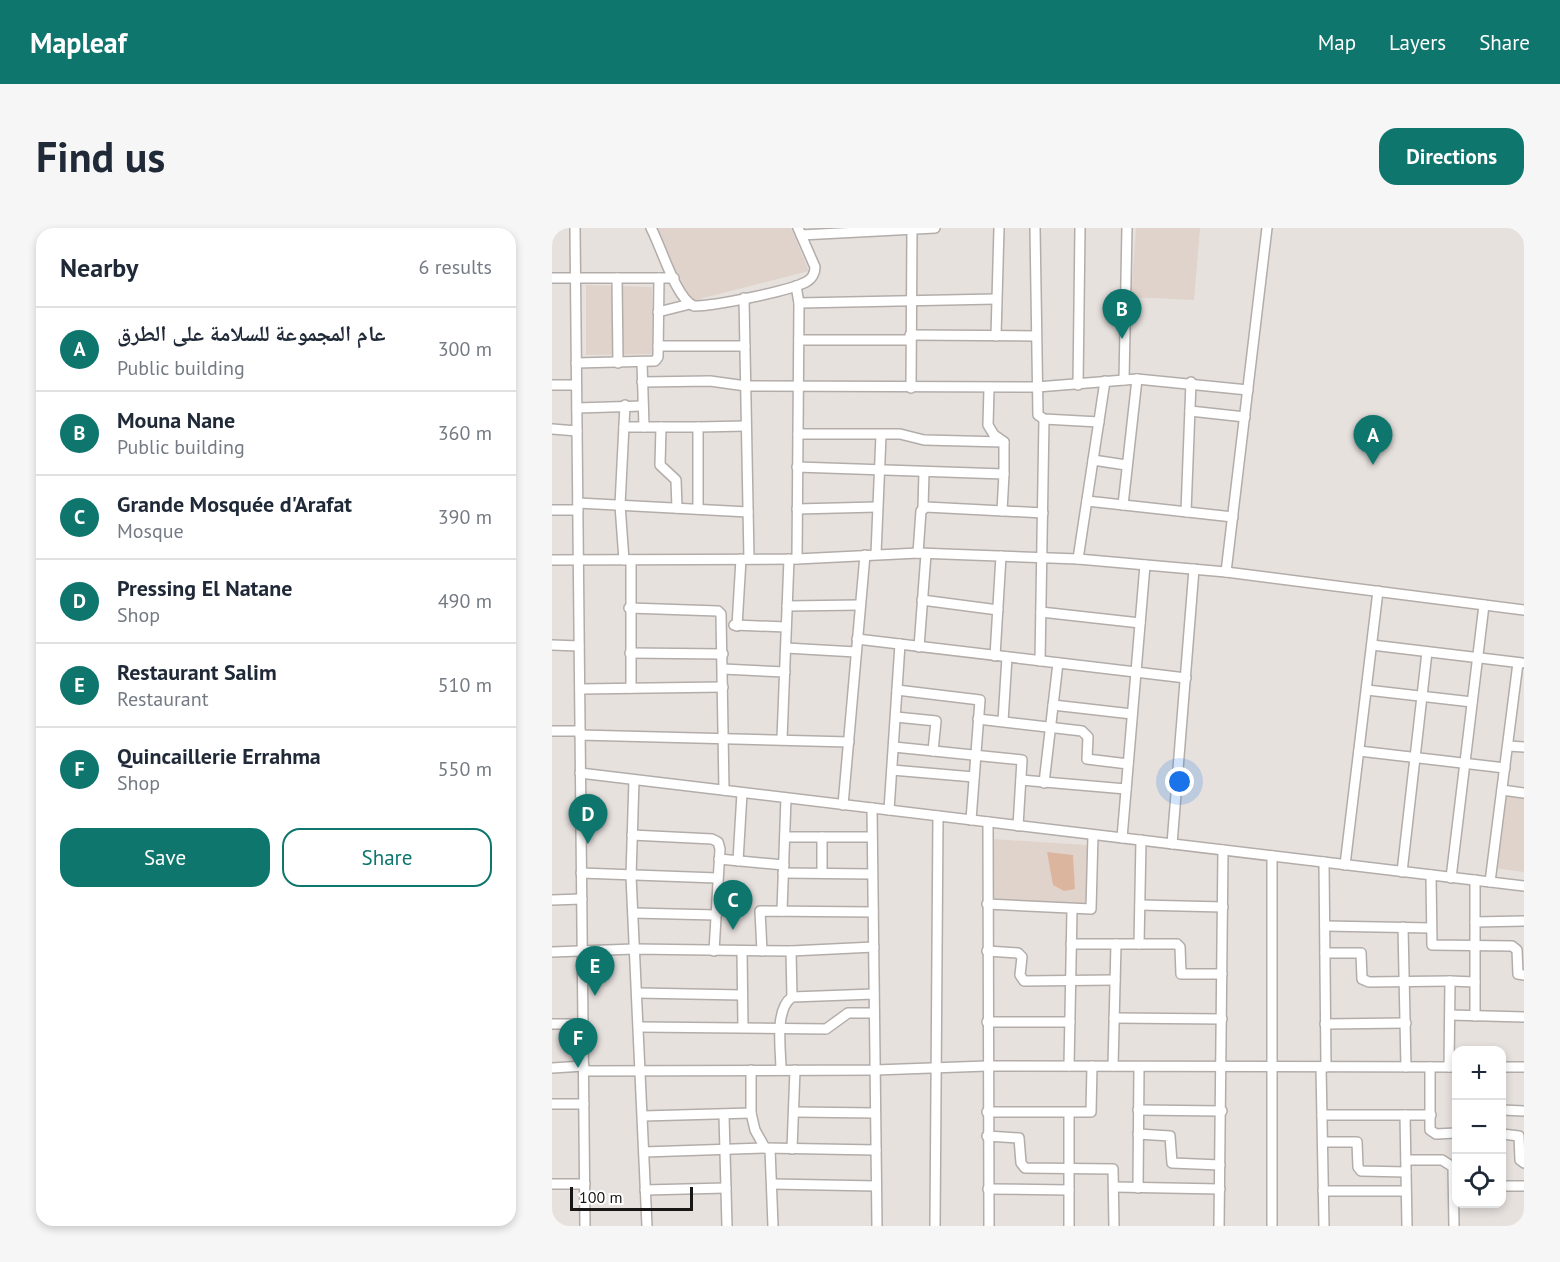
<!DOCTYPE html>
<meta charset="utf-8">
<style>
:root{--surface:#fff;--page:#f6f6f7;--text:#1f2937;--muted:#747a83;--line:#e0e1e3;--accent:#0f766e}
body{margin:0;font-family:"PT Sans","Noto Naskh Arabic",sans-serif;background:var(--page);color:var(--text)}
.controls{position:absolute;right:18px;bottom:18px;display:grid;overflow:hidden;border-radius:12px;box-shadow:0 3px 9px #0003}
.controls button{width:54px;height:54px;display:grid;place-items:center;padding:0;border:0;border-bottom:2px solid var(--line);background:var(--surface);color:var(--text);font:30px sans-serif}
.scale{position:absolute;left:18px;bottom:15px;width:123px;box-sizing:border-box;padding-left:6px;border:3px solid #181715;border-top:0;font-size:16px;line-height:21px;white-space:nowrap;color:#181715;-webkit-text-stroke:4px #fff;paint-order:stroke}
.you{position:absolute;left:628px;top:554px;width:21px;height:21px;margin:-15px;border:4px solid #fff;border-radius:50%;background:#1a73e8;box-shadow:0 0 0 9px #1a73e833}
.badge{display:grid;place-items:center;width:39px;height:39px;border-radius:50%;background:var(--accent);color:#fff;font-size:20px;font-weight:700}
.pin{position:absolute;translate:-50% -50px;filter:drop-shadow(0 2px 3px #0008)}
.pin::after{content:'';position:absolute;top:32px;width:21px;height:18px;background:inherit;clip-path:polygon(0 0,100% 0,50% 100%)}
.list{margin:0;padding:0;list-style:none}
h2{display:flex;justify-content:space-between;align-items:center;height:78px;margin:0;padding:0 24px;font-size:26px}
h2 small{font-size:20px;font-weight:400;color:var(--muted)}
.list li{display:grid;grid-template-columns:39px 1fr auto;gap:18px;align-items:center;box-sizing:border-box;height:84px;padding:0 24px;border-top:2px solid var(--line)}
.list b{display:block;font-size:22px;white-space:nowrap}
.list p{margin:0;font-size:20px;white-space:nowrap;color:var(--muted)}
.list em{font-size:20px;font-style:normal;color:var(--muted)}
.actions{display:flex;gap:12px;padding:18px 24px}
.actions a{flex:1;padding:14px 0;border:2px solid var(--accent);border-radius:18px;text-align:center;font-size:21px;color:var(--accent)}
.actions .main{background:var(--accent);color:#fff}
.icon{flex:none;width:33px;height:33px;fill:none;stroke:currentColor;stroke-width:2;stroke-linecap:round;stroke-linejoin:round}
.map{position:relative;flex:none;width:972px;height:998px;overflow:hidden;border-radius:18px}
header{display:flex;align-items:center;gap:36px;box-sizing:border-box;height:84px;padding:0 30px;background:var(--accent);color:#fff}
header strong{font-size:28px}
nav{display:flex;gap:33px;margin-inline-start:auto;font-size:21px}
.intro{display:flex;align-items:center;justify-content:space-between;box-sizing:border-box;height:144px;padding:0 36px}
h1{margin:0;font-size:42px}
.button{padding:15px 27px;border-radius:18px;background:var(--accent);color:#fff;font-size:21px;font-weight:700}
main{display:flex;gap:36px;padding:0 36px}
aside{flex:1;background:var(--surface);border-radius:18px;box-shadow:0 3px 9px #0003}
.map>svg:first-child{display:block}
</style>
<header>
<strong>Mapleaf</strong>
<nav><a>Map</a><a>Layers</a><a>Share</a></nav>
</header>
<div class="intro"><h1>Find us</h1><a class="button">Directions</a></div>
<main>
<aside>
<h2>Nearby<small>6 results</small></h2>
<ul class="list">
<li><span class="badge">A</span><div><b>عام المجموعة للسلامة على الطرق</b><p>Public building</p></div><em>300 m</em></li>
<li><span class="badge">B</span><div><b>Mouna Nane</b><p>Public building</p></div><em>360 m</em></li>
<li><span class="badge">C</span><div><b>Grande Mosquée d'Arafat</b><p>Mosque</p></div><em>390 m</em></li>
<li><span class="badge">D</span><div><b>Pressing El Natane</b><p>Shop</p></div><em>490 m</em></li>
<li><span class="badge">E</span><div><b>Restaurant Salim</b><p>Restaurant</p></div><em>510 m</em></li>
<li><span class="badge">F</span><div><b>Quincaillerie Errahma</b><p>Shop</p></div><em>550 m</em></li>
</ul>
<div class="actions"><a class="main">Save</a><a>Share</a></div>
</aside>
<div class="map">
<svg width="972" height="998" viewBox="0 0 972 998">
<rect width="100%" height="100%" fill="#e7e1de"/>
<!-- built -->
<g fill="#e0d3cc">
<polygon points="100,0 239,0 257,43 139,73"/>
<polygon points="584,0 648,0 642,72 579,69"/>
<polygon points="34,57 100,59 101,126 34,127"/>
<polygon points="951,566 972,569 972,644 942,640"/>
<polygon points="440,611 535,617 535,677 440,673"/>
</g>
<!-- green -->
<polygon fill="#dcb59f" points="495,624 521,627 523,661 512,663 501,657"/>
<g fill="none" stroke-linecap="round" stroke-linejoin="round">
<!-- minor casing -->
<g stroke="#b3adaa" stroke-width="12">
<g id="minor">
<polyline points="23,0 33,998"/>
<path d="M99,0C109,18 124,71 142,78C163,78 237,63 254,54C260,51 263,45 263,39L246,0"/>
<polyline points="483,0 486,187 492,191 547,194"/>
<polyline points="249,7 383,0"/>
<polyline points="0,50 122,50"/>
<polyline points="65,50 66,135"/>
<polyline points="244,58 247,75 245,331"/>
<polyline points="192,70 197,331"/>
<polyline points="247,75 444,71"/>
<polyline points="106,84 138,76"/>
<polyline points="358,107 484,108"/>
<polyline points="444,108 447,0"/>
<polyline points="247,112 358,112"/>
<polyline points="106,118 193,118"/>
<polyline points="90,134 92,199"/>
<polyline points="24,135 103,133 106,129 107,50"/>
<polyline points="572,152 575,0"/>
<polyline points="90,154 158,153 194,158 485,159 585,151 696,162"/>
<polyline points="0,157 24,157"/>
<polyline points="526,157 528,0"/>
<polyline points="359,160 360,0"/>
<polyline points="437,160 436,197 442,207 452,214 452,246"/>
<polyline points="25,180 91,178"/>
<polyline points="638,183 693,189"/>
<polyline points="72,199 146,199"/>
<polyline points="109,199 108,237 124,252 125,280"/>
<polyline points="0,201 25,203"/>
<polyline points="246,206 348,206 372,212 452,214"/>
<polyline points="541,232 574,237"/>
<polyline points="245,239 452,246 450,283"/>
<polyline points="535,273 681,289"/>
<polyline points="26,275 196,284"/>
<polyline points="571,277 585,151"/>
<polyline points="371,280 372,244"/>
<polyline points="146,281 146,199 194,198"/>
<polyline points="245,281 325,279"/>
<polyline points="0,282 26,282"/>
<polyline points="634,284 639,154"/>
<polyline points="366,325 369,283 374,279 491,285"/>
<polyline points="324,326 329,207"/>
<polyline points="526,331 553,153"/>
<polyline points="0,332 245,331 366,325 526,331 674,344 972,382"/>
<polyline points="72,332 68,277 73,177"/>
<polyline points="79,332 79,460"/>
<polyline points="674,344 715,0"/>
<polyline points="370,372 446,382"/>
<polyline points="235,378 308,377"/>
<polyline points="77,380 166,383 169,386 172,562"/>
<polyline points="489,384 588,395"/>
<polyline points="182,397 234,399"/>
<polyline points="185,398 189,331"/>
<polyline points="305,411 634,450"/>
<polyline points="0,417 27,418"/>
<polyline points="820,417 970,435"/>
<polyline points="367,419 374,326"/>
<polyline points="234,420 304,424"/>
<polyline points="78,425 171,426"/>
<polyline points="443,428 449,328"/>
<polyline points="488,433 492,191"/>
<polyline points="171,441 233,444"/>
<polyline points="28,461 171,459"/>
<polyline points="345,462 428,472 419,592"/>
<polyline points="815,462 920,474"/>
<polyline points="501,477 580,486"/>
<polyline points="344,489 384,493 381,523"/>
<polyline points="426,491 530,503 536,509 535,531 576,536"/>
<polyline points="451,493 455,429"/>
<polyline points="0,503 28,503"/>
<polyline points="28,507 297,514"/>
<polyline points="230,511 237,331"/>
<polyline points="956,518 972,519"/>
<polyline points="342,519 470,532 466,598"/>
<polyline points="807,523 953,540"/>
<polyline points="340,542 422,549"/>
<polyline points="28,545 972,658"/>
<polyline points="82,552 79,648 95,998"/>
<polyline points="469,552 574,561"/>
<polyline points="492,555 506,435"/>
<polyline points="950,562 972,565"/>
<polyline points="291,577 313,327"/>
<polyline points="320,580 325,998"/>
<polyline points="337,582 348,416"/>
<polyline points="436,594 437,998"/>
<polyline points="80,607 160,611 166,614 168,621 162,723"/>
<polyline points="233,609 320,609"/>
<polyline points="270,609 270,645"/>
<polyline points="570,610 593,337"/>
<polyline points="620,616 642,341"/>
<polyline points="720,628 720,998"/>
<polyline points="167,631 232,637"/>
<polyline points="186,633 190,565"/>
<polyline points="772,634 774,839"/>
<polyline points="793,637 826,363"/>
<polyline points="850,644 875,424"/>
<polyline points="29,645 165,650"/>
<polyline points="231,645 320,646"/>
<polyline points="879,647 880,717 960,718 965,722 966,746 972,747"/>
<polyline points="899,650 932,377"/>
<polyline points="923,652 923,788"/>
<polyline points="938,654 966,435"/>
<polyline points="0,672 30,671"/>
<polyline points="435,676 539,681 541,607"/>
<polyline points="588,677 671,679"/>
<polyline points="230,683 234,570"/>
<polyline points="81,685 164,687"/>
<polyline points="923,694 972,693"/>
<polyline points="773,698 879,700"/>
<polyline points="851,699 854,839"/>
<polyline points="519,716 625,716 628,719 629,746 670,746"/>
<polyline points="587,716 589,612"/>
<polyline points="190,723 191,799"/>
<polyline points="210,723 208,683 321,684"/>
<polyline points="239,723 322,719"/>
<polyline points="435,723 466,725 470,729 468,747 472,753 563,752"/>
<polyline points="0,724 82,721 239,723 240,769"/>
<polyline points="773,725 809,725 810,751 817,754 898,753"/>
<polyline points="86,765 190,767"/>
<polyline points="898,787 972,789"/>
<polyline points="562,790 670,791"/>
<polyline points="435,794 518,794"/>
<polyline points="0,796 31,796"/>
<polyline points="773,796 854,795"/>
<polyline points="87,799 274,801 296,785 322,785"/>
<polyline points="517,838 520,682"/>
<polyline points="561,838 564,716"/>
<polyline points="769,839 772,998"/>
<polyline points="878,839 878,902 884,906 904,905"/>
<polyline points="897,839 898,753 923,754"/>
<polyline points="950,839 972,839"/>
<polyline points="0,840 32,838"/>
<path d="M229,842C229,821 222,782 240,769L322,766"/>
<polyline points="32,843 323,842 435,838 904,839"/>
<polyline points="0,876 32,876"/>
<polyline points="586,882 670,883"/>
<polyline points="950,882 972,883"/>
<polyline points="242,884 323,885"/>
<polyline points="435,884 539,884 540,838"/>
<polyline points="199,885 203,902 213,920"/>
<polyline points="517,885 517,998"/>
<polyline points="172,887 175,998"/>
<polyline points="770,887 879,887"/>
<polyline points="853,887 855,998"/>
<polyline points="91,888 199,885 199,842"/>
<polyline points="586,906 618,908 620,935 668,937"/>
<polyline points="950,906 967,908 968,932 972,935"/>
<polyline points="435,908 467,910 469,935 473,940 561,941 562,998"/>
<polyline points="771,914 805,914 806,939 809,943 854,944"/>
<polyline points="218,921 221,998"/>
<polyline points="240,921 243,842"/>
<polyline points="92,924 213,920 324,922"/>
<polyline points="854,932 890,932 901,939 902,998"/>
<polyline points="0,956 33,956"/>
<polyline points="220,956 324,958"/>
<polyline points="950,958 972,958"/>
<polyline points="562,959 668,961"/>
<polyline points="586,960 587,839"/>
<polyline points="436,961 517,962"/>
<polyline points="93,962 174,960"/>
<polyline points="771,963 854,963"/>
<polyline points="383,998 386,588"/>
<polyline points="667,998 671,622"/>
</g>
</g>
<!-- minor -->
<use href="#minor" stroke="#fff" stroke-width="9"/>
</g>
</svg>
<div class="controls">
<button>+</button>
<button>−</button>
<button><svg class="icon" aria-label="locate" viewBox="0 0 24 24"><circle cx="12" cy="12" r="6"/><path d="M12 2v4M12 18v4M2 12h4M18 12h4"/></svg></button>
</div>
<div class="scale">100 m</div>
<div class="you"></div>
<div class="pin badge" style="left:821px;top:237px">A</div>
<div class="pin badge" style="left:570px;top:111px">B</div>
<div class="pin badge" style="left:181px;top:702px">C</div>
<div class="pin badge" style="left:36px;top:616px">D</div>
<div class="pin badge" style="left:43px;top:768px">E</div>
<div class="pin badge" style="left:26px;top:840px">F</div>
</div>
</main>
